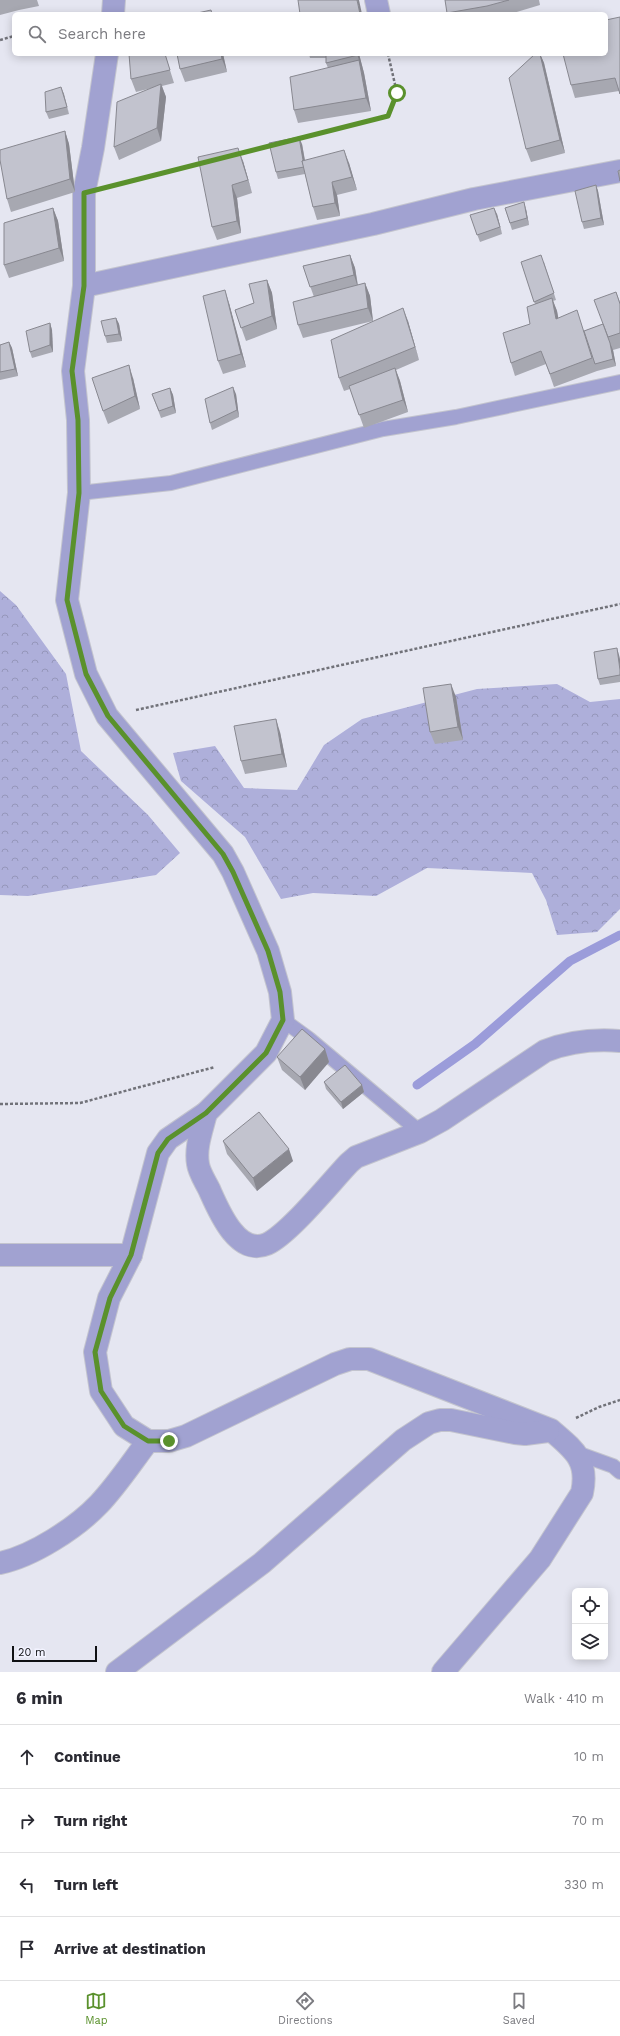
<!DOCTYPE html>
<meta charset="utf-8">
<style>
:root{--surface:#fff;--page:#f2f2f3;--text:#2b2b33;--muted:#7c7c81;--line:#e1e1e2;--accent:#5a912c}
body{margin:0;font-family:"Work Sans",sans-serif;background:var(--page);color:var(--text)}
.controls{position:absolute;right:12px;bottom:12px;display:grid;overflow:hidden;border-radius:6px;box-shadow:0 2px 10px #0003}
.controls button{width:36px;height:36px;display:grid;place-items:center;padding:0;border:0;border-bottom:1px solid var(--line);background:var(--surface);color:var(--text);font:20px sans-serif}
.scale{position:absolute;left:12px;bottom:10px;width:85px;box-sizing:border-box;padding-left:4px;border:2px solid #101114;border-top:0;font-size:11px;line-height:14px;white-space:nowrap;color:#101114;-webkit-text-stroke:3px #f2f3ff;paint-order:stroke}
.stop{position:absolute;width:12px;height:12px;margin:-9px;border:3px solid #5a912c;border-radius:50%;background:#fff}
.stop.end{background:#5a912c;border-color:#fff;box-shadow:0 1px 4px #0008}
.list{margin:0;padding:0;list-style:none}
h2{display:flex;justify-content:space-between;align-items:center;height:52px;margin:0;padding:0 16px;font-size:17px}
h2 small{font-size:13px;font-weight:400;color:var(--muted)}
.list li{display:grid;grid-template-columns:26px 1fr auto;gap:12px;align-items:center;box-sizing:border-box;height:64px;padding:0 16px;border-top:1px solid var(--line)}
.list b{display:block;font-size:15px;white-space:nowrap}
.list em{font-size:13px;font-style:normal;color:var(--muted)}
.icon{flex:none;width:22px;height:22px;fill:none;stroke:currentColor;stroke-width:2;stroke-linecap:round;stroke-linejoin:round}
.map{position:relative;flex:none;width:620px;height:1672px;overflow:hidden}
.search{position:absolute;background:var(--surface);box-shadow:0 2px 10px #0003;left:12px;right:12px;top:12px;height:44px;display:flex;align-items:center;gap:10px;box-sizing:border-box;padding:0 14px;border-radius:6px;color:var(--muted);font-size:15px}
.sheet{height:308px;background:var(--surface)}
nav{display:flex;justify-content:space-around;align-items:center;box-sizing:border-box;height:56px;border-top:1px solid var(--line);background:var(--surface);font-size:11px;color:var(--muted)}
nav a{display:grid;justify-items:center;gap:2px}
nav .on{color:var(--accent)}
.map>svg:first-child{display:block}
</style>
<div class="map">
<svg width="620" height="1672" viewBox="0 0 620 1672">
<defs>
<pattern id="forest-crowns" width="20" height="18" patternUnits="userSpaceOnUse"><rect width="20" height="18" fill="#aeafda"/><path d="M2 6a3 3 0 1 1 6 0M12 15a3 3 0 1 1 6 0" fill="none" stroke="#9596ba"/></pattern>
</defs>
<rect width="100%" height="100%" fill="#e5e6f1"/>
<!-- forest -->
<g fill="url(#forest-crowns)">
<polygon points="0,591 16,605 66,674 81,751 148,815 180,853 156,875 28,896 0,895"/>
<polygon points="557,684 590,702 620,699 620,909 597,932 557,935 546,900 532,873 427,868 376,896 313,893 281,899 245,837 181,781 173,753 215,746 244,788 297,790 324,745 362,719 477,689"/>
</g>
<g fill="none" stroke-linecap="round" stroke-linejoin="round">
<!-- stream -->
<polyline stroke="#9b9cda" stroke-width="9" points="417,1085 475,1044 570,961 620,935"/>
<!-- service casing -->
<g stroke="#c3c4ce" stroke-width="16">
<g id="service">
<polyline points="79,493 171,483 383,429 456,417 620,382"/>
<polyline points="283,1020 309,1039 420,1132"/>
<polyline points="577,1453 613,1466 620,1472"/>
</g>
</g>
<!-- minor casing -->
<g stroke="#c3c4ce" stroke-width="24">
<g id="minor">
<polyline points="376,0 379,14"/>
<polyline points="113,14 114,0"/>
<path d="M107,54L93,148L84,193V286L73,371L78,420L79,493L67,600L86,674L107,716L223,854L233,872L268,951L280,992L283,1020L266,1053L206,1113L168,1139L158,1153L131,1255L109,1298L95,1352L101,1391L124,1426L148,1441H169L186,1436L335,1364L350,1359H369L551,1430C574,1450 589,1460 582,1493L540,1559L443,1672"/>
<polyline points="84,286 373,224 474,199 620,171"/>
<path d="M206,1113C202,1130 195,1147 198,1164C199,1172 205,1181 209,1189C218,1209 237,1257 267,1244C289,1234 330,1183 349,1163L356,1157L420,1132L442,1120L545,1051C568,1042 596,1039 620,1041"/>
<polyline points="0,1255 131,1255"/>
<path d="M0,1563C33,1556 76,1528 99,1504C117,1485 132,1462 148,1441"/>
<polyline points="117,1672 262,1563 403,1440 429,1423 440,1420 451,1420 515,1433 525,1434 548,1431"/>
</g>
</g>
<!-- path -->
<g stroke="#717279" stroke-width="2.5" stroke-dasharray="3 2" stroke-linecap="butt">
<polyline points="0,40 14,36"/>
<polyline points="298,139 388,116 397,93 388,54"/>
<polyline points="238,154 272,145"/>
<polyline points="112,186 202,163"/>
<polyline points="136,710 620,604"/>
<polyline points="0,1104 80,1103 215,1067"/>
<polyline points="576,1418 599,1407 620,1400"/>
</g>
<!-- service -->
<use href="#service" stroke="#a1a2d1" stroke-width="14"/>
<!-- minor -->
<use href="#minor" stroke="#a1a2d1" stroke-width="22"/>
</g>
<!-- wall -->
<g fill="#a7a8b1">
<polygon points="0,0 37,0 39,6 19,10 0,15"/>
<polygon points="445,0 539,0 540,5 510,14 448,14"/>
<polygon points="620,17 619,91 575,98 571,85"/>
<polygon points="165,54 174,83 162,86 166,97 161,141 119,160 114,147 152,88 136,92 131,79"/>
<polygon points="177,54 223,54 227,72 185,82 180,69"/>
<polygon points="309,54 359,54 364,73 371,111 298,123 294,110 328,68 326,63 326,58 310,58"/>
<polygon points="535,54 540,54 544,63 565,153 531,162 526,149"/>
<polygon points="61,87 69,114 49,119 46,112"/>
<polygon points="65,131 69,144 75,192 11,212 7,199"/>
<polygon points="302,144 305,160 349,163 357,190 337,195 340,216 317,220 313,207 305,174 278,179 276,172"/>
<polygon points="243,161 252,193 237,198 241,233 217,240 212,227"/>
<polygon points="596,185 598,191 604,225 584,229 582,222"/>
<polygon points="53,208 58,221 64,261 9,278 4,265"/>
<polygon points="505,208 526,209 529,225 512,230"/>
<polygon points="497,214 502,234 480,242 470,215"/>
<polygon points="350,255 355,268 358,285 365,283 370,296 373,321 303,338 298,325 314,297 303,266"/>
<polygon points="521,262 544,262 556,300 553,301 557,311 558,318 584,331 603,324 616,292 620,302 620,348 613,350 616,366 597,371 554,387 546,364 515,376 511,363 530,324 535,304"/>
<polygon points="267,280 272,293 277,329 246,341 235,310 254,303"/>
<polygon points="229,303 246,367 223,374 218,361"/>
<polygon points="116,318 119,324 122,341 107,343 105,336"/>
<polygon points="408,321 419,360 396,370 400,381 408,412 364,428 350,389 344,391 339,378"/>
<polygon points="50,323 52,330 53,352 32,358 30,352"/>
<polygon points="9,342 12,348 18,376 0,380 0,345"/>
<polygon points="133,378 140,409 108,424 103,411"/>
<polygon points="170,388 173,395 176,413 161,418 152,394"/>
<polygon points="236,394 239,417 212,430 210,423"/>
<polygon points="619,655 620,660 620,682 600,685 598,679"/>
<polygon points="456,697 463,740 435,744 430,732"/>
<polygon points="280,732 287,767 245,774 241,761"/>
<polygon points="325,1049 329,1062 305,1090 282,1070 277,1057"/>
<polygon points="324,1082 362,1085 364,1092 343,1109 326,1089"/>
<polygon points="223,1141 293,1161 257,1191 227,1154"/>
</g>
<!-- shaded-wall -->
<g fill="#888890">
<polygon points="357,0 359,0 362,14 360,14"/>
<polygon points="221,54 223,54 227,72 222,59"/>
<polygon points="357,54 359,54 364,73 371,111 366,98 359,60"/>
<polygon points="540,54 544,63 565,153 560,140"/>
<polygon points="161,84 166,97 161,141 157,128"/>
<polygon points="61,87 64,94 69,114 67,107"/>
<polygon points="65,131 69,144 75,192 70,179"/>
<polygon points="299,137 302,144 307,174 304,167"/>
<polygon points="238,148 243,161 252,193 248,180"/>
<polygon points="344,150 349,163 357,190 352,177"/>
<polygon points="332,182 337,195 340,216 335,203"/>
<polygon points="232,185 237,198 241,233 237,221"/>
<polygon points="596,185 598,191 604,225 601,218"/>
<polygon points="524,202 526,209 529,225 527,218"/>
<polygon points="53,208 58,221 64,261 59,248"/>
<polygon points="494,208 497,214 502,234 500,227"/>
<polygon points="350,255 355,268 358,288 354,275"/>
<polygon points="267,280 272,293 277,329 272,316"/>
<polygon points="365,283 370,296 373,321 368,308"/>
<polygon points="225,290 229,303 246,367 241,354"/>
<polygon points="552,298 557,311 561,332 556,319"/>
<polygon points="403,308 408,321 419,360"/>
<polygon points="116,318 119,324 122,341 119,334"/>
<polygon points="50,323 52,330 53,352 50,345"/>
<polygon points="9,342 12,348 18,376 15,369"/>
<polygon points="610,343 613,350 616,366 613,359"/>
<polygon points="129,365 133,378 140,409 135,396"/>
<polygon points="395,368 400,381 408,412 403,400"/>
<polygon points="233,387 236,394 239,417 237,410"/>
<polygon points="170,388 173,395 176,413 173,406"/>
<polygon points="617,648 619,655 620,660 620,670"/>
<polygon points="451,684 456,697 463,740 458,727"/>
<polygon points="276,719 280,732 287,767 282,754"/>
<polygon points="325,1049 329,1062 305,1090 300,1077"/>
<polygon points="362,1085 364,1092 343,1109 341,1102"/>
<polygon points="289,1149 293,1161 257,1191 253,1178"/>
</g>
<!-- building -->
<g fill="#c2c3ce" stroke="#888890">
<polygon points="298,0 357,0 360,14 300,14"/>
<polygon points="445,0 509,0 487,6 447,13"/>
<polygon points="211,10 212,14 193,14"/>
<polygon points="620,17 620,94 615,78 571,85 563,54 606,54 606,20"/>
<polygon points="129,54 165,54 170,70 131,79"/>
<polygon points="177,54 221,54 222,59 180,69"/>
<polygon points="326,54 357,54 358,55 326,63"/>
<polygon points="535,54 540,54 560,140 526,149 509,78"/>
<polygon points="359,60 366,98 294,110 290,77"/>
<polygon points="161,84 157,128 114,147 117,102"/>
<polygon points="61,87 67,107 46,112 45,92"/>
<polygon points="65,131 70,179 7,199 0,160 0,150"/>
<polygon points="299,137 303,160 302,161 304,167 276,172 269,143"/>
<polygon points="238,148 248,180 232,185 237,221 212,227 198,157"/>
<polygon points="344,150 352,177 332,182 335,203 313,207 302,161"/>
<polygon points="620,170 620,181 618,171"/>
<polygon points="596,185 601,218 582,222 575,191"/>
<polygon points="524,202 527,218 510,223 505,208"/>
<polygon points="53,208 59,248 4,265 4,223"/>
<polygon points="494,208 500,227 477,235 470,215"/>
<polygon points="350,255 354,275 310,287 303,266"/>
<polygon points="541,255 554,293 534,302 521,262"/>
<polygon points="267,280 272,316 241,328 235,310 254,303 249,284"/>
<polygon points="365,283 368,308 298,325 293,302"/>
<polygon points="225,290 241,354 218,361 203,296"/>
<polygon points="616,292 620,304 620,333 608,337 594,300"/>
<polygon points="552,298 556,319 577,310 592,358 550,374 541,351 511,363 503,333 530,324 527,307"/>
<polygon points="403,308 415,347 339,378 331,340"/>
<polygon points="116,318 119,334 105,336 101,321"/>
<polygon points="50,323 50,345 30,352 26,331"/>
<polygon points="603,324 610,343 613,359 595,364 584,331"/>
<polygon points="9,342 15,369 0,372 0,345"/>
<polygon points="129,365 135,396 103,411 92,378"/>
<polygon points="395,368 403,400 359,415 349,386"/>
<polygon points="233,387 237,410 210,423 205,399"/>
<polygon points="170,388 173,406 159,411 152,394"/>
<polygon points="617,648 620,670 620,675 598,679 594,652"/>
<polygon points="451,684 458,727 430,732 423,688"/>
<polygon points="276,719 282,754 241,761 234,726"/>
<polygon points="302,1029 325,1049 300,1077 277,1057"/>
<polygon points="345,1065 362,1085 341,1102 324,1082"/>
<polygon points="259,1112 289,1149 253,1178 223,1141"/>
</g>
<g fill="none" stroke-linecap="round" stroke-linejoin="round">
<!-- route -->
<polyline stroke="#5a912c" stroke-width="5" points="169,1441 148,1441 124,1426 101,1391 95,1352 110,1298 131,1255 158,1153 168,1139 206,1113 266,1053 283,1020 280,992 268,951 233,872 223,854 108,716 86,674 67,600 79,493 78,420 72,371 84,286 84,193 388,116 397,93"/>
</g>
</svg>
<div class="controls">
<button><svg class="icon" aria-label="locate" viewBox="0 0 24 24"><circle cx="12" cy="12" r="6"/><path d="M12 2v4M12 18v4M2 12h4M18 12h4"/></svg></button>
<button><svg class="icon" aria-label="layers" viewBox="0 0 24 24"><path d="M12 4l9 5-9 5-9-5zM3 14l9 5 9-5"/></svg></button>
</div>
<div class="scale">20 m</div>
<div class="stop" style="left:397px;top:93px"></div>
<div class="stop end" style="left:169px;top:1441px"></div>
<div class="search"><svg class="icon" aria-label="search" viewBox="0 0 24 24"><circle cx="10" cy="10" r="6"/><path d="M15 15l6 6"/></svg>Search here</div>
</div>
<section class="sheet">
<h2>6 min<small>Walk · 410 m</small></h2>
<ul class="list">
<li><svg class="icon" aria-label="ahead" viewBox="0 0 24 24"><path d="M12 20V5M6 11l6-6 6 6"/></svg><div><b>Continue</b></div><em>10 m</em></li>
<li><svg class="icon" aria-label="right" viewBox="0 0 24 24"><path d="M7 20v-9h11M14 6l5 5-5 5"/></svg><div><b>Turn right</b></div><em>70 m</em></li>
<li><svg class="icon" aria-label="left" viewBox="0 0 24 24"><path d="M17 20v-9H6M10 6l-5 5 5 5"/></svg><div><b>Turn left</b></div><em>330 m</em></li>
<li><svg class="icon" aria-label="arrive" viewBox="0 0 24 24"><path d="M6 21V4h12l-3 4 3 4H6"/></svg><div><b>Arrive at destination</b></div></li>
</ul>
</section>
<nav>
<a class="on"><svg class="icon" aria-label="map" viewBox="0 0 24 24"><path d="M3 6l6-2 6 2 6-2v14l-6 2-6-2-6 2zM9 4v14M15 6v14"/></svg>Map</a>
<a><svg class="icon" aria-label="directions" viewBox="0 0 24 24"><path d="M12 3l9 9-9 9-9-9zM9 14v-3h6M13 9l2 2-2 2"/></svg>Directions</a>
<a><svg class="icon" aria-label="saved" viewBox="0 0 24 24"><path d="M7 4h10v16l-5-4-5 4z"/></svg>Saved</a>
</nav>
